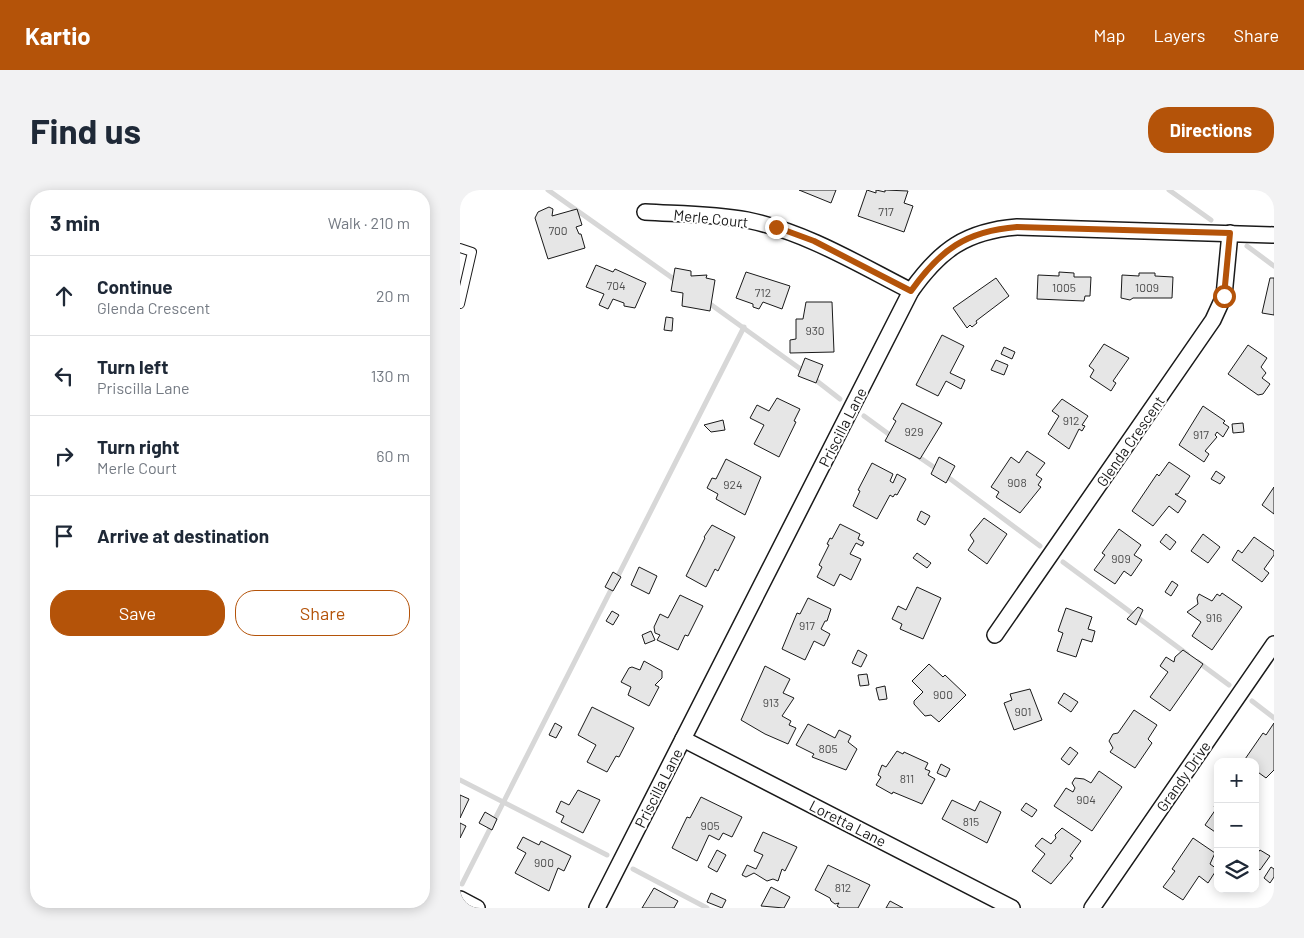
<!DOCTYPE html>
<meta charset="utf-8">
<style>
:root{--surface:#fff;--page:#f2f2f3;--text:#1f2937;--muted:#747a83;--line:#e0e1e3;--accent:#b45309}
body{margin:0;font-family:Barlow,sans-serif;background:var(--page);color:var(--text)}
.controls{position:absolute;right:15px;bottom:15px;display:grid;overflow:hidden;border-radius:10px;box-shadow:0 2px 12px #0003}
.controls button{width:45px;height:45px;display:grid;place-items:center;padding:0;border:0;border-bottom:1px solid var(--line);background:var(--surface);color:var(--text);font:25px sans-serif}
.stop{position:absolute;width:15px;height:15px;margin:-11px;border:4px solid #b45309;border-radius:50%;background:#fff}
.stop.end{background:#b45309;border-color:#fff;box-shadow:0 1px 5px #0008}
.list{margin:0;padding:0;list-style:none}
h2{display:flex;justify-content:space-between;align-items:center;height:65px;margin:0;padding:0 20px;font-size:21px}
h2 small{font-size:16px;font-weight:400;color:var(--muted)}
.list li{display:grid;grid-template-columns:32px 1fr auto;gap:15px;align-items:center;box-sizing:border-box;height:80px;padding:0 20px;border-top:1px solid var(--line)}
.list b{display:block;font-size:19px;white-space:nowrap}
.list p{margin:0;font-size:16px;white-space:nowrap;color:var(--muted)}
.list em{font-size:16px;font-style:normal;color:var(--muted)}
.actions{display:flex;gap:10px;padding:15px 20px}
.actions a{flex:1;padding:11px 0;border:1px solid var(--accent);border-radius:20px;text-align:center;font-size:18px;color:var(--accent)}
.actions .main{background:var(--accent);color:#fff}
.icon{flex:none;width:28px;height:28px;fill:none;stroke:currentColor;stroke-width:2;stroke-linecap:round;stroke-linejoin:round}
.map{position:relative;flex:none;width:814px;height:718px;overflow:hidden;border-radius:20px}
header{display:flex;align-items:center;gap:30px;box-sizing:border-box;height:70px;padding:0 25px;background:var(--accent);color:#fff}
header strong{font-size:24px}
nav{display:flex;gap:28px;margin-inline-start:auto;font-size:18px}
.intro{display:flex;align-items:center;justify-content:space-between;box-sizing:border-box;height:120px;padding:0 30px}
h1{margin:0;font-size:35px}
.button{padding:12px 22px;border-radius:20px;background:var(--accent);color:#fff;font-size:18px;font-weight:700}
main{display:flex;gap:30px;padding:0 30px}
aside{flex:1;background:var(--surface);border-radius:20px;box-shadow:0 2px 12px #0003}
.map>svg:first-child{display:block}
</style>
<header>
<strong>Kartio</strong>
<nav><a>Map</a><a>Layers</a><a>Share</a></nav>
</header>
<div class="intro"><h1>Find us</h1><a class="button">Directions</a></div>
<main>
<aside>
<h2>3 min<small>Walk · 210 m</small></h2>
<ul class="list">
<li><svg class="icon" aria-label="ahead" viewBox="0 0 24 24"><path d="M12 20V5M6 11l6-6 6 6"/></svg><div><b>Continue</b><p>Glenda Crescent</p></div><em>20 m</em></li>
<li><svg class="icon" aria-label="left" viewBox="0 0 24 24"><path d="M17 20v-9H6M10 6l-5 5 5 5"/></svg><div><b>Turn left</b><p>Priscilla Lane</p></div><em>130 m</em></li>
<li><svg class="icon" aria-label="right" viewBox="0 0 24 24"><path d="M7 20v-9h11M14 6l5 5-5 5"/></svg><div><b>Turn right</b><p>Merle Court</p></div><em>60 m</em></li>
<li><svg class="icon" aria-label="arrive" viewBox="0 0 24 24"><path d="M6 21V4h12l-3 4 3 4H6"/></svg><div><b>Arrive at destination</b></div></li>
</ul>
<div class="actions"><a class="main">Save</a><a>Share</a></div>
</aside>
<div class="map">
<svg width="814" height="718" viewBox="0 0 814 718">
<rect width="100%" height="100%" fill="#fff"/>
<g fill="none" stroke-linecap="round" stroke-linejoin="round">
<!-- stream -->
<g stroke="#d7d7d7" stroke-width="5">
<polyline points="88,0 218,92"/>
<polyline points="709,0 751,30"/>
<polyline points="787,56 814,76"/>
<polyline points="246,111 346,183"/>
<polyline points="353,188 380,209"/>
<polyline points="404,226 434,248"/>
<polyline points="456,265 478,280"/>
<polyline points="485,285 580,356"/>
<polyline points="603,372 727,464"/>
<polyline points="738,472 769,495"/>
<polyline points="792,511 814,528"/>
<polyline points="0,590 147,665"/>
<polyline points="173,679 247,718"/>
<polyline points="2,694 284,137"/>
</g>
</g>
<!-- building -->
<g fill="#e6e6e6" stroke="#1a1a1a">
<polygon points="339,0 376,0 371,13"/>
<polygon points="407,0 416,3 416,0 425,2 425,0 448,1 444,13 453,16 444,42 398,26"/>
<polygon points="89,17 93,19 92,26 117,19 122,35 116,37 119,44 121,44 125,58 88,69 75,28 78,22"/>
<polygon points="136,75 153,82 155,79 186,93 175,118 164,116 164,113 153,109 148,119 139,115 144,104 126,97"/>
<polygon points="215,78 231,81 231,86 247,85 246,88 255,90 250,121 222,116 223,103 211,101"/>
<polygon points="286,82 330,96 322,119 303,112 299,119 293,117 293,114 276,108"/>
<polygon points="599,82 614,83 614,87 631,87 630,106 625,106 624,111 577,109 578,85 599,86"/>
<polygon points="679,83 695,83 695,86 713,87 712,108 673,108 670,110 661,108 662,85 679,86"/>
<polygon points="536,88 549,106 516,131 517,133 512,137 510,135 507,138 493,118"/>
<polygon points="810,88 814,88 814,125 802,123"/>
<polygon points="346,112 372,112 374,162 330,163 330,150 336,149 336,129 343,129"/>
<polygon points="206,127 213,128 212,141 204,140"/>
<polygon points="482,145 504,156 490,183 505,190 501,199 486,191 478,206 456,195"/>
<polygon points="644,154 669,168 653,191 656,193 651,201 630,187 634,180 629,176"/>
<polygon points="788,155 807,168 801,177 806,183 802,188 810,194 803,204 798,205 768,184"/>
<polygon points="544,157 555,162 552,169 541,164"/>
<polygon points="345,168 363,175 356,193 338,186"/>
<polygon points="536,170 548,175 544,185 531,180"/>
<polygon points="317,208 340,219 334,231 336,232 319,267 294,254 304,235 290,228 297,215 309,221"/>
<polygon points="602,209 628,226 622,235 625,236 622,241 619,239 609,259 588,244 599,226 592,221"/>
<polygon points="442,213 482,233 460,269 425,251 436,231 433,229"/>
<polygon points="743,216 765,231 763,233 769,237 763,247 757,242 755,245 757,247 745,261 749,264 744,272 719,255"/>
<polygon points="263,230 265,240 251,242 244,235"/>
<polygon points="783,233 784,242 773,243 772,234"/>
<polygon points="567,261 585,273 576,285 582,289 578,295 581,297 560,323 536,307 539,302 531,297 551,267 559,273"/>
<polygon points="479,267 495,276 486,293 471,284"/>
<polygon points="266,269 301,287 285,325 256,309 258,304 247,298 252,288 256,289"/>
<polygon points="709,272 730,286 718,304 715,304 726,311 718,323 709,316 693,336 672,321 697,284 699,286"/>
<polygon points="412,273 433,284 430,291 433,293 437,284 446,289 437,305 435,304 433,307 430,305 417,329 393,316 400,301 398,300"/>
<polygon points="756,281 765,287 760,294 751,289"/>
<polygon points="814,297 814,324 802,315"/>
<polygon points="461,321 470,326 465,335 457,330"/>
<polygon points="524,328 547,344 527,374 508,360 514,351 510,345"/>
<polygon points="380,334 400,344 398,349 404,352 402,356 396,353 390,364 401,369 391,390 380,384 374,396 357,387 362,377 359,375 369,355 367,354 370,348 372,349"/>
<polygon points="252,335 275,347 258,381 255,379 246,397 226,386 245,348 244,347"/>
<polygon points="659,339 681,355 674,365 682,370 671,386 664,381 655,394 634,380 645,365 642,363"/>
<polygon points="706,344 716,352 710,360 700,352"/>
<polygon points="743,344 760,357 748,373 731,361"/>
<polygon points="794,347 814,361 814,365 804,379 809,383 802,392 772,370 778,360 782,363"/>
<polygon points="457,363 471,373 467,378 453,368"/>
<polygon points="179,377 197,386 189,404 171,395"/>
<polygon points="153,382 161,387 153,401 145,397"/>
<polygon points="712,391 718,395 711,406 705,402"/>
<polygon points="457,397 481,408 463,449 440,439 442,434 432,429 438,416 446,420"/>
<polygon points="762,403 782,417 752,460 732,446 741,432 727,422 738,414 737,408 739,404 752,411 757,404 760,406"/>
<polygon points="220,405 243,416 228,446 225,445 218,460 197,450 200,445 195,443 194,437 200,424 208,428"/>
<polygon points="348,408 371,419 367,431 365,431 361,439 370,444 364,456 354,451 345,470 322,459 337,423 340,424"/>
<polygon points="678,417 683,420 676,435 667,429"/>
<polygon points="606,418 632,427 628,439 635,441 632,452 622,449 616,467 597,461 603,443 598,441"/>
<polygon points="152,421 159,425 153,435 146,431"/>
<polygon points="191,441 195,450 185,454 182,445"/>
<polygon points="398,460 407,465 401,477 392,473"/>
<polygon points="723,460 743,474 710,521 690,507 708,482 700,476 706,467 714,472 715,467"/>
<polygon points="184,471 202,481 202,488 195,495 199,497 189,516 168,505 171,497 161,492 169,478 172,477 180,480"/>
<polygon points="469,474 483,487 485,485 506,505 479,532 471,525 465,526 454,514 454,511 463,502 452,491"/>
<polygon points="305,476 330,489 323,503 334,508 322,526 331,531 329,535 336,538 328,554 305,544 281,530"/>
<polygon points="407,484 409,495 400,496 398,485"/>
<polygon points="425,496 427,509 419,510 416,498"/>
<polygon points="570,499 582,530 554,540 544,513 552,510 550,504"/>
<polygon points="604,503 618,512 611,522 598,513"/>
<polygon points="132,517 174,538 159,567 156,566 147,582 127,572 136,555 118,545"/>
<polygon points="674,520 697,535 688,549 692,553 675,578 650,562 653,558 649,551 653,544 658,543"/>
<polygon points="95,533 102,537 96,548 89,545"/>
<polygon points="814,533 814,580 806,588 795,580 795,572 783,572 803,543 806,545"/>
<polygon points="348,534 375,548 379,540 391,546 388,552 397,559 386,580 352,567 354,564 336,555"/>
<polygon points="610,557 618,563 609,575 601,569"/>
<polygon points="437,561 443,564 444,562 468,573 465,579 470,581 468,585 475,589 462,614 433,602 432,604 416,595 421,587 418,585 422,575 426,577"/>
<polygon points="481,574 490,579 486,587 477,583"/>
<polygon points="639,581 662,597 632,641 594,616 606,598 613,602 615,598 612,593 615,588 624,589 631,593"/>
<polygon points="118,600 140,610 123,643 101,632 104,626 96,622 101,611 109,615"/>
<polygon points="0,605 9,609 0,628"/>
<polygon points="241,607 282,627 272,647 263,643 259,650 249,645 237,671 212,658 227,627 230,628"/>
<polygon points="492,610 515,621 520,611 541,622 527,653 482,629"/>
<polygon points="758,611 758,644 745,635 756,619 754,617"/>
<polygon points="566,613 577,620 572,627 561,620"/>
<polygon points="25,622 37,629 32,640 19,633"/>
<polygon points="0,633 6,636 0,648"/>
<polygon points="602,638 621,651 610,666 613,668 591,694 572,681 585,664 575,656 582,648 591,654 596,648 595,645"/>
<polygon points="303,642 337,657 325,681 322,679 318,691 313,689 307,691 294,683 286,687 282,685 287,675 296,679 303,665 294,661"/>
<polygon points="63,647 79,655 81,651 111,666 104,681 98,678 89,701 55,683 66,663 57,658"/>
<polygon points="733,648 755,663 750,674 757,679 748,693 739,686 723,710 703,697 715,681 712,679"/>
<polygon points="257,660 266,665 257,682 248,677"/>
<polygon points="800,660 810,666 800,680 795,676 795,666"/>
<polygon points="368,675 410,695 398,718 380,718 377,716 379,713 375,714 371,711 370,708 355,700"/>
<polygon points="811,677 814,679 814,687 810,693 804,688"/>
<polygon points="311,697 330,707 324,718 301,716"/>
<polygon points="194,698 218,711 214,718 182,718"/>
<polygon points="251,703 266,710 262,718 247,712"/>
<polygon points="430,711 443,718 426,718"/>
</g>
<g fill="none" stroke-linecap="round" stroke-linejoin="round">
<!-- service casing -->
<g stroke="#1a1a1a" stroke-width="10">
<polyline id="service" points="0,58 12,62 0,114"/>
</g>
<!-- minor casing -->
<g stroke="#1a1a1a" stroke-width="18">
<g id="minor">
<path d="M185,22C219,24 254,24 287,30C346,42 398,74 451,101"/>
<polyline points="535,445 753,130 764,106 770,43"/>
<polyline points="223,549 552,718"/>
<polyline points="0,709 17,718"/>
<path d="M137,718L451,101C480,60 506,41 557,37L814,45"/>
<polyline points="632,718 814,454"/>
</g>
</g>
<!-- service -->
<use href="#service" stroke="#fff" stroke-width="8"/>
<!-- minor -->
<use href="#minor" stroke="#fff" stroke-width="15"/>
</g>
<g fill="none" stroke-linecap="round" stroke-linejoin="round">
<!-- route -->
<path stroke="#b45309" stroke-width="6" d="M316,37L354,51L451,101C480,60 506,41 557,37L770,43L764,106"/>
</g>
<g text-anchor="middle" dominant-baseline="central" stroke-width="4" stroke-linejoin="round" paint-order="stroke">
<!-- number labels -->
<g font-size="12" fill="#4d4d4d">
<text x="426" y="21">717</text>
<text x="98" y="40">700</text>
<text x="156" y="95">704</text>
<text x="604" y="97">1005</text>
<text x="687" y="97">1009</text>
<text x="303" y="102">712</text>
<text x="355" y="140">930</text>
<text x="611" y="230">912</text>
<text x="454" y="241">929</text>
<text x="741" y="244">917</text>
<text x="557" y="292">908</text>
<text x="273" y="294">924</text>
<text x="661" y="368">909</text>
<text x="754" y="427">916</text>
<text x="347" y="435">917</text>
<text x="483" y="504">900</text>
<text x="311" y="512">913</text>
<text x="563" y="521">901</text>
<text x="368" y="558">805</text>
<text x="447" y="588">811</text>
<text x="626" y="609">904</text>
<text x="511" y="631">815</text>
<text x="250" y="635">905</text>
<text x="84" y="672">900</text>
<text x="383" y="697">812</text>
</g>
<!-- street labels -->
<g font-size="15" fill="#1a1a1a" stroke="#fff">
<text transform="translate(251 28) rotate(6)">Merle Court</text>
<text transform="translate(382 237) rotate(-63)">Priscilla Lane</text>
<text transform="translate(670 251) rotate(-55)">Glenda Crescent</text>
<text transform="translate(723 586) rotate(-55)">Grandy Drive</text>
<text transform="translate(198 598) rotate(-63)">Priscilla Lane</text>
<text transform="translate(388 633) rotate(27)">Loretta Lane</text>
</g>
</g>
</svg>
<div class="controls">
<button>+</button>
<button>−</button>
<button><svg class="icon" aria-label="layers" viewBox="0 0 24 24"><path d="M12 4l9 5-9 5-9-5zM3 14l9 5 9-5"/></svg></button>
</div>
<div class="stop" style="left:764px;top:106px"></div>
<div class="stop end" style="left:316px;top:37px"></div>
</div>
</main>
